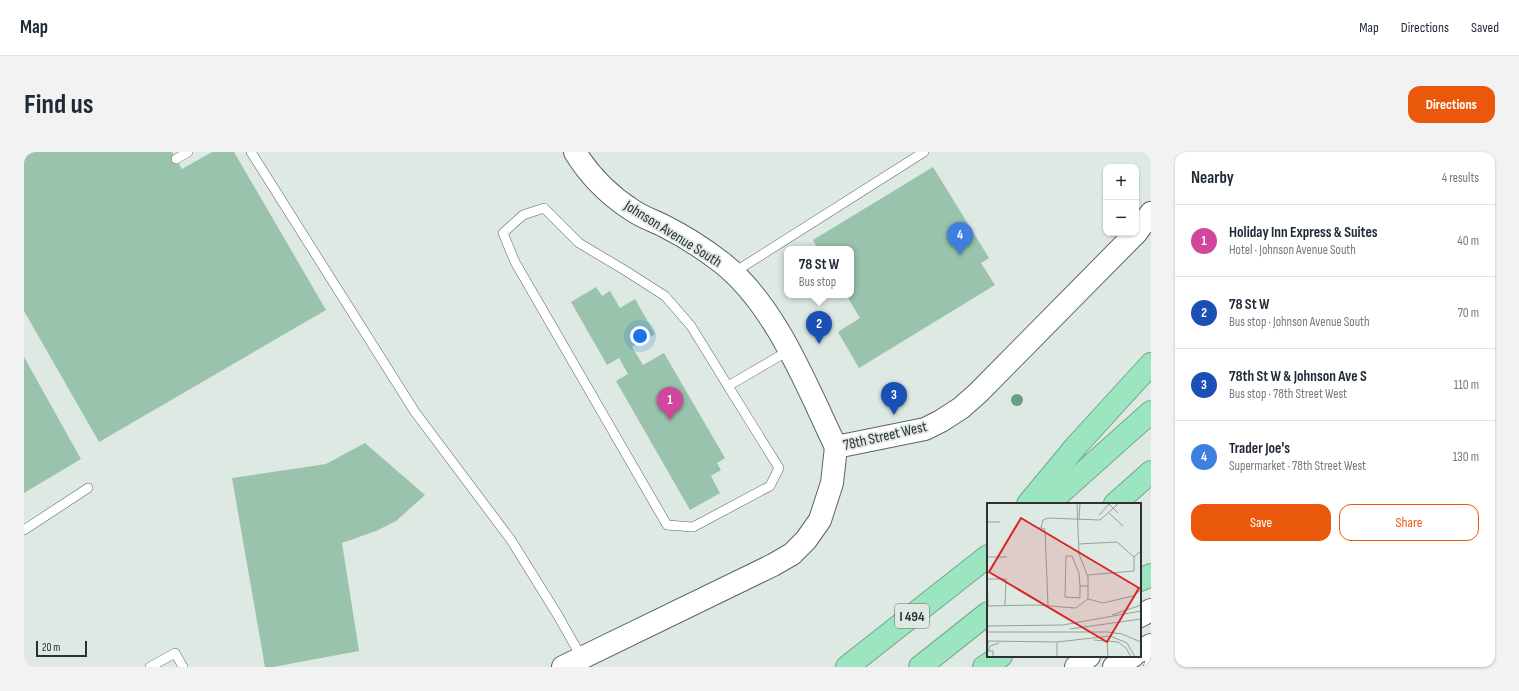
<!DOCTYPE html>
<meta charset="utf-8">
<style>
:root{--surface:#fff;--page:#f2f2f3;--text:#1f2937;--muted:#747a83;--line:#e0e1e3;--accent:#ea580c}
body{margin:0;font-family:"Sofia Sans Condensed",sans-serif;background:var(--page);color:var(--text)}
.controls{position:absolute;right:12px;top:12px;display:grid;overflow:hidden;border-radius:8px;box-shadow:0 1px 3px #0004}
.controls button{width:36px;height:36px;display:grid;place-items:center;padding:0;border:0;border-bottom:1px solid var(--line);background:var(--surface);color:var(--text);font:20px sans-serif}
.scale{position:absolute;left:12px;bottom:10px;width:51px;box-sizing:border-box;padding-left:4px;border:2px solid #2d312f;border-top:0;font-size:11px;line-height:14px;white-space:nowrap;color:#2d312f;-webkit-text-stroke:3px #dee9e3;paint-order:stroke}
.you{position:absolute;left:616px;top:184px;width:14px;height:14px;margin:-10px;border:3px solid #fff;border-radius:50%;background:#1a73e8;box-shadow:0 0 0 6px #1a73e833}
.badge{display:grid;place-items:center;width:26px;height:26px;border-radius:50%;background:var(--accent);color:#fff;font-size:13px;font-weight:700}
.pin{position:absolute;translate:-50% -33px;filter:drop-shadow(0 1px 2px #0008)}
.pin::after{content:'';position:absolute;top:21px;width:14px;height:12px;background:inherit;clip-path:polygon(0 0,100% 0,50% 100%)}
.popup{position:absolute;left:760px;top:94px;width:70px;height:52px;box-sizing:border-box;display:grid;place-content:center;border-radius:8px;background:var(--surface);filter:drop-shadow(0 1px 3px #0005);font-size:13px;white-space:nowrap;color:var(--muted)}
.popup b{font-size:15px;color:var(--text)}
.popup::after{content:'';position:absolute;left:50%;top:100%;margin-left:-8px;border:8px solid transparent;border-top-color:var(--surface)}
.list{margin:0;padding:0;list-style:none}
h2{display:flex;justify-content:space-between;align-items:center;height:52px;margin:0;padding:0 16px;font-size:17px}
h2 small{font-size:13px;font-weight:400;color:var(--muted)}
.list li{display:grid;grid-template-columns:26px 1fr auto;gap:12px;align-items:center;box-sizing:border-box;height:72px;padding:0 16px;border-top:1px solid var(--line)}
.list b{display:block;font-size:15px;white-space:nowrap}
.list p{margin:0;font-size:13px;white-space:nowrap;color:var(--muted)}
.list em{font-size:13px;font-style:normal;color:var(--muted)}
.actions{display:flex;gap:8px;padding:12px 16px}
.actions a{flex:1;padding:9px 0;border:1px solid var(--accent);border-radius:12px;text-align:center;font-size:14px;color:var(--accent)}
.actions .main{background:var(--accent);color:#fff}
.map{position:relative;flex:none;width:1127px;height:515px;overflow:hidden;border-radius:12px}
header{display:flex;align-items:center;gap:24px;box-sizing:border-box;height:56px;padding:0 20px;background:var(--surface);border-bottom:1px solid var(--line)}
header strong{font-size:19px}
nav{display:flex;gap:22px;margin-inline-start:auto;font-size:14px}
.intro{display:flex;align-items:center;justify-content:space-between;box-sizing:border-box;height:96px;padding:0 24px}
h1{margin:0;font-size:28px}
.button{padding:10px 18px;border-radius:12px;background:var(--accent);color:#fff;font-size:14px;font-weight:700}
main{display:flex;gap:24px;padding:0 24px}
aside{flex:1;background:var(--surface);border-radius:12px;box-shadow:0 1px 3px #0004}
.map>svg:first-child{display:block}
</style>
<header>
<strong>Map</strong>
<nav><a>Map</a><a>Directions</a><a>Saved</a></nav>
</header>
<div class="intro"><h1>Find us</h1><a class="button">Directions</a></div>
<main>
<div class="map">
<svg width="1127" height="515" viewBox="0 0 1127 515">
<rect width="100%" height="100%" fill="#dee9e3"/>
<!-- building -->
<g fill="#99c3ad">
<polygon points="0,0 148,0 158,17 188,0 210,0 302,158 75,290 0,159"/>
<polygon points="909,15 965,106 957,111 971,133 835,216 814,180 836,166 822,143 827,143 827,97 794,97 789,88"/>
<polygon points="572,135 578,144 586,139 596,156 611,147 631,182 608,195 619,213 640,201 701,306 693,311 697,318 687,324 696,341 666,358 592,229 604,222 595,206 583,213 547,150"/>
<polygon points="0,205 57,307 0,341"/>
<polygon points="341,291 401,343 372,369 352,379 318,391 335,499 249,515 241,515 208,326 302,312"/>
</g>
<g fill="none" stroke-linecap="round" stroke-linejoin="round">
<!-- service casing -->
<g stroke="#5c6560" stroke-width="10">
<g id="service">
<polyline points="227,0 391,260 487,388 533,462 558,506"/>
<polyline points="152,7 164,0"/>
<polyline points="709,121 900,0"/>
<polyline points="704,234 755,316 746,334 669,375 643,373 491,110 479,81 499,63 520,56 555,91 602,119 641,144 667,174 704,234 764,199"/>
<polyline points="0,378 64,336"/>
<polyline points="126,515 151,501 159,515"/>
<polyline points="1124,515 1127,506"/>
</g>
</g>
<!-- tertiary casing -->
<g stroke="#5c6560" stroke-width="24">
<g id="tertiary">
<path d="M551,0C565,23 585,43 608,58C618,65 630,69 640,74C660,84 680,97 697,110C752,153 782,233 812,295"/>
<polyline points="1112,81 1127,61"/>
<polyline points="812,295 901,277 917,269 937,256 954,241 1112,81"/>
<polyline points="1116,464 1127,458"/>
<polyline points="1116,499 1127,493"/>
<polyline points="539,515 749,413 768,402 782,388 796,368 808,331 812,295"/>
<polyline points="1052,515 1065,504"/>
<polyline points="1090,515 1109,504"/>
</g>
</g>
<!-- motorway casing -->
<g stroke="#74a78d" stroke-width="24">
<g id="motorway">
<polyline points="1004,352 1053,293 1127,212"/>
<polyline points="1024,352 1127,260"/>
<polyline points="1091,352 1127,320"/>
<polyline points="1116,428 1127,423"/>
<polyline points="823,515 964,404"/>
<polyline points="896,515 964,461"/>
<polyline points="960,515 977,504"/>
</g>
</g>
<!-- service -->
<use href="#service" stroke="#fff" stroke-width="9"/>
<!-- tertiary -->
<use href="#tertiary" stroke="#fff" stroke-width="22"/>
<!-- motorway -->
<use href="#motorway" stroke="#9be6c0" stroke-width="22"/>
</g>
<!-- trees -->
<circle fill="#6d9b88" cx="993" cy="248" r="6"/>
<g text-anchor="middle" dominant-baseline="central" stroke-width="3.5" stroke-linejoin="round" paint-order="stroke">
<!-- shield labels -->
<rect fill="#dee9e3" stroke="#626865" stroke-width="1" x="871" y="452" width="34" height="24" rx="3"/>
<g font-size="14" font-weight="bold" fill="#2d312f">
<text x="888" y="464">I 494</text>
</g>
<!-- street labels -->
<g font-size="15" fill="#2d312f" stroke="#dee9e3">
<text transform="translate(649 82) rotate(32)">Johnson Avenue South</text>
<text transform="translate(861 284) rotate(-13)">78th Street West</text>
</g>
</g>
<!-- overview -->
<g transform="translate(963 351)">
<rect width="154" height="154" fill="#dee9e3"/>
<path fill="none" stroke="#979f9b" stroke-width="1" d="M90,0L92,51L101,74V96M121,0L131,10M122,10L136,23M112,12L122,1M92,16L93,0M0,19H13M50,25H54L56,17L61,15L113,17L130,2L129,0M54,25L58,26L61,103M92,41L130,39L147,54M0,54H20M101,72L147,68V54L154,48M0,75L1,103M1,76H19L18,102M93,83V95L78,94L79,53H85L92,70L93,83H102M101,96L116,100L146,93L154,87M0,103L49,102L89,105L101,96M125,112L154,102M0,123L76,122L154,108M83,126L154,116M0,129H120L135,131L154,139M107,137L131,139L139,145L144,154M120,137L121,154M0,138L70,139L123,133L140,140L148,154M0,154L1,138M6,154V148H1L3,143L12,140M70,154V139"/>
<path fill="#d62828" fill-opacity="0.15" stroke="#d62828" stroke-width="2" d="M34,15L152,85L120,139L2,69Z"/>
<rect width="154" height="154" fill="none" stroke="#2d312f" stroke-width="2"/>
</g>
</svg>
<div class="controls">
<button>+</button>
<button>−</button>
</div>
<div class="scale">20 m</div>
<div class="you"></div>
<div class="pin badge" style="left:646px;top:268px;background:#d1479c">1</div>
<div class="pin badge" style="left:795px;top:192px;background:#1a4fb4">2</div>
<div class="popup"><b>78 St W</b>Bus stop</div>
<div class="pin badge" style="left:870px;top:263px;background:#1a4fb4">3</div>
<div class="pin badge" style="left:936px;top:103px;background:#3f7fe0">4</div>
</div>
<aside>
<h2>Nearby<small>4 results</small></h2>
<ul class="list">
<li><span class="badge" style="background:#d1479c">1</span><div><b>Holiday Inn Express &amp; Suites</b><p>Hotel · Johnson Avenue South</p></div><em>40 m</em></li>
<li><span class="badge" style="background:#1a4fb4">2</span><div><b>78 St W</b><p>Bus stop · Johnson Avenue South</p></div><em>70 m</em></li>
<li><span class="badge" style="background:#1a4fb4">3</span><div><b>78th St W &amp; Johnson Ave S</b><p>Bus stop · 78th Street West</p></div><em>110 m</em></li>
<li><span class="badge" style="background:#3f7fe0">4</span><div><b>Trader Joe's</b><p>Supermarket · 78th Street West</p></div><em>130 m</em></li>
</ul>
<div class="actions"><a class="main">Save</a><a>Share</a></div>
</aside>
</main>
